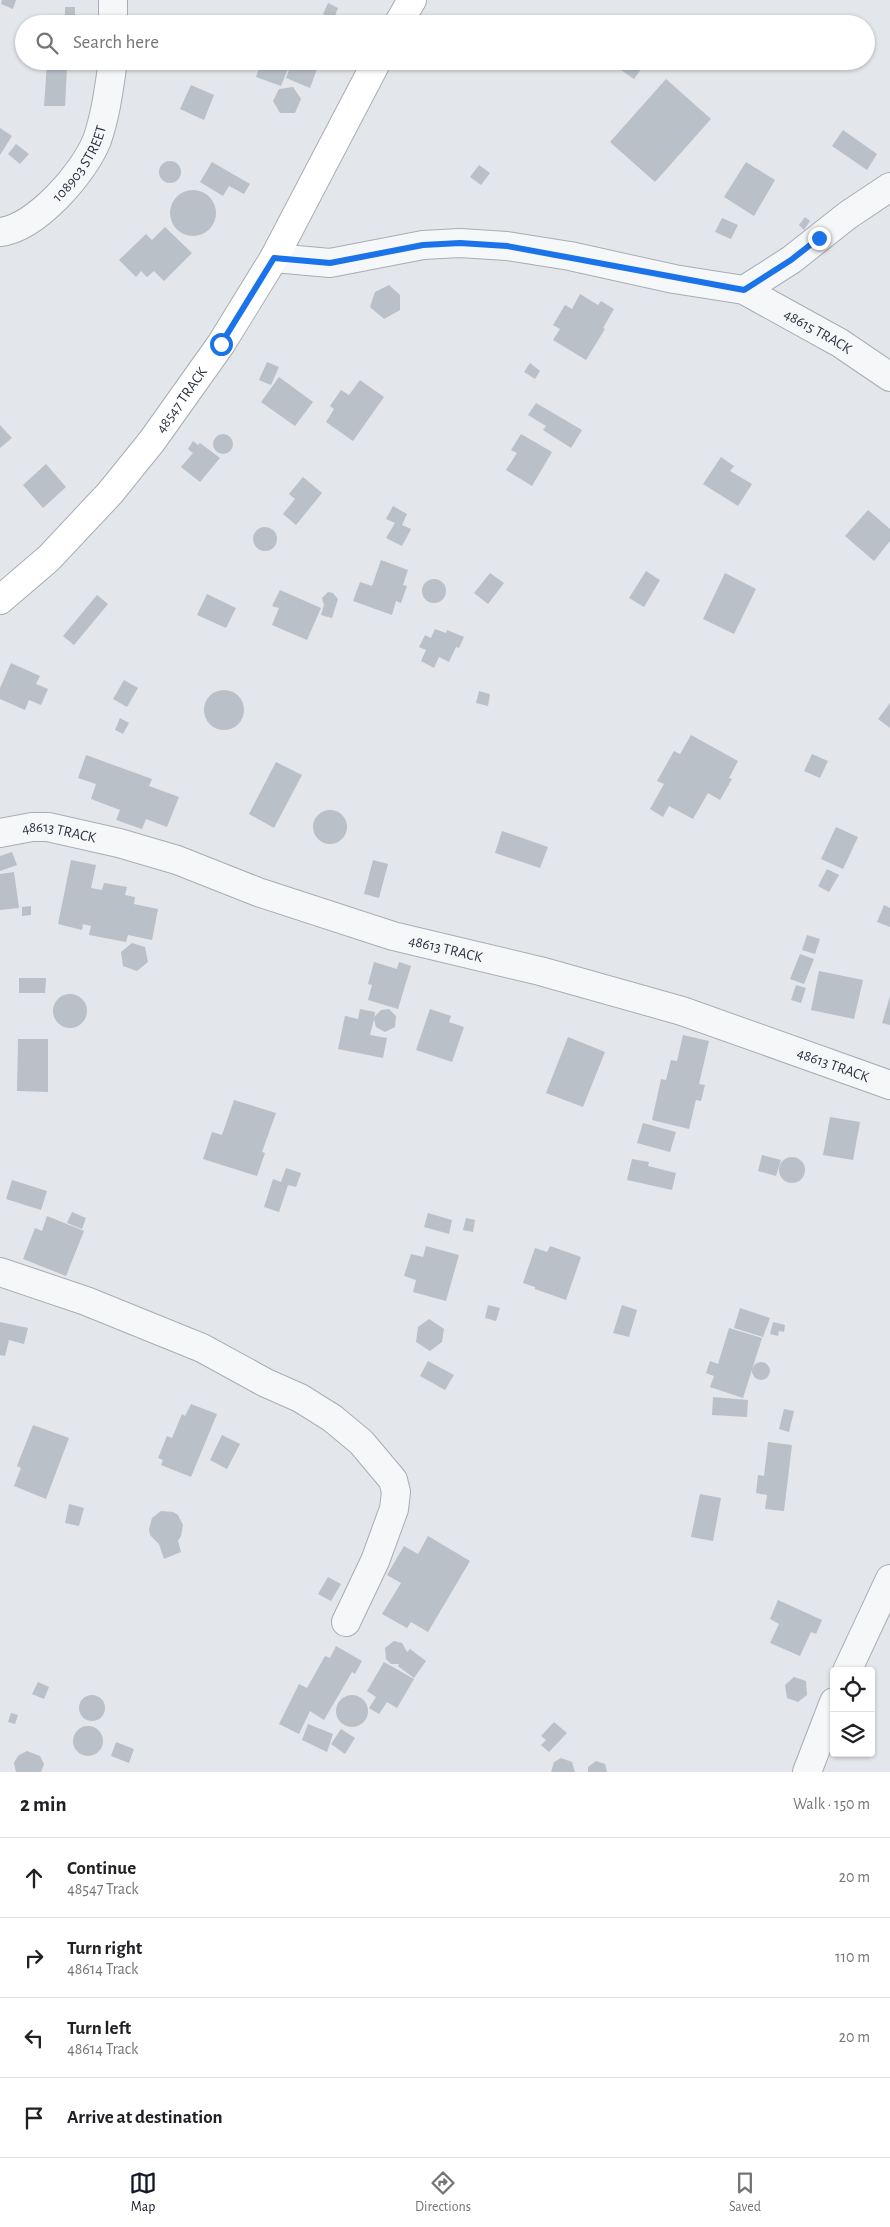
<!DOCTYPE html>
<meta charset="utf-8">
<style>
:root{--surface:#fff;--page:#f2f2f2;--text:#202124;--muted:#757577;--line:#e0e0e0;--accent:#111827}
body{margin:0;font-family:"Alegreya Sans",sans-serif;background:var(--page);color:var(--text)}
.controls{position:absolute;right:15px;bottom:15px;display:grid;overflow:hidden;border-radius:5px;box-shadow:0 1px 4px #0004}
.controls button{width:45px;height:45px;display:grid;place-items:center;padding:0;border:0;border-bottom:1px solid var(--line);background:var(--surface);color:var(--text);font:25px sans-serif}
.stop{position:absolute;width:15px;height:15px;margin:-11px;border:4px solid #1a73e8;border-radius:50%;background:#fff}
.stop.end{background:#1a73e8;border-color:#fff;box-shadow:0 1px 5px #0008}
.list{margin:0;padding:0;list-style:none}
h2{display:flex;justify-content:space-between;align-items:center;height:65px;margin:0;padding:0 20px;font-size:21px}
h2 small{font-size:16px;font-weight:400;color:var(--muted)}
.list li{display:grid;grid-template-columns:32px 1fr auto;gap:15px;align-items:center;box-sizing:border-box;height:80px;padding:0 20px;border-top:1px solid var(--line)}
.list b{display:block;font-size:19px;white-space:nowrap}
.list p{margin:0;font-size:16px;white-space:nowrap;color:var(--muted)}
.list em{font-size:16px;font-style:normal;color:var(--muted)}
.icon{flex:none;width:28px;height:28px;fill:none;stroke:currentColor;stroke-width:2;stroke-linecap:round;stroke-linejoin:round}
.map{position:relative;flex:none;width:890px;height:1772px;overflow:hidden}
.search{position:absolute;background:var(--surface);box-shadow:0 1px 4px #0004;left:15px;right:15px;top:15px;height:55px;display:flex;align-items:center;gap:12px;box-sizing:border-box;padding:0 18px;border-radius:28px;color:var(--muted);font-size:19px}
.sheet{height:385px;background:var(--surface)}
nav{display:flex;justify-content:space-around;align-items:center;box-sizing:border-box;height:70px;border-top:1px solid var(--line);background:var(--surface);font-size:14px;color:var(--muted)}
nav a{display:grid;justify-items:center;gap:2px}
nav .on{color:var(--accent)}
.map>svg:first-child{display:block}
</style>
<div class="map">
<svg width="890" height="1772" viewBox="0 0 890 1772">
<rect width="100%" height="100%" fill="#e3e6eb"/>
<!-- building -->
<g fill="#bac0c8">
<polygon points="2,0 16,0 13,9 1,4"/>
<polygon points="328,3 338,8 334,18 323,14"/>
<polygon points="65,7 75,7 75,24 55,24 54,16 65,15"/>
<polygon points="56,61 77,61 77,68 67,68 65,106 44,106 47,64 56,64"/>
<polygon points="257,61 291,61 281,86 256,77 261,63"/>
<polygon points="297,61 320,61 310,88 286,78 292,62 297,63"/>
<polygon points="623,61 647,61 634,79 618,68"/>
<polygon points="666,79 711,119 655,182 610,142"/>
<polygon points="191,85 214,95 204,120 180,109"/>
<polygon points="293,87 301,99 295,113 280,113 273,101 279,89"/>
<polygon points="0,128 12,136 0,155"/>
<polygon points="843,130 877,154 867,170 832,146"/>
<polygon points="16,144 29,154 20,164 8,154"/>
<circle cx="170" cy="172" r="11"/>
<polygon points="212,162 250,184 244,194 229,186 223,196 200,182"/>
<polygon points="746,162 775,180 754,216 724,197"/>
<polygon points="479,165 490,173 481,185 470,177"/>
<circle cx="193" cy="213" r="23"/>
<polygon points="805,217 810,221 804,230 799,225"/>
<polygon points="722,218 738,225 731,239 715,232"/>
<polygon points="165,227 192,253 164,281 154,271 147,277 141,271 136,277 119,260 146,234 152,240"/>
<polygon points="389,285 400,295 400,310 384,319 370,307 375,292"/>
<polygon points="580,294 598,305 601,301 614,309 603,328 605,329 586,360 553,340 560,329 553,325 565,305 572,309"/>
<polygon points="267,362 279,367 271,385 259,380"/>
<polygon points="530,363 540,371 535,379 524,372"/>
<polygon points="279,377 313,402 295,426 261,402"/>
<polygon points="360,380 384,397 353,441 326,422 334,409 330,406 341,390 349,395"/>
<polygon points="536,403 582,430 571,448 543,430 546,426 528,415"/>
<polygon points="0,425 12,438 0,448"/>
<circle cx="223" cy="444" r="10"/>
<polygon points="521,434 552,452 532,486 506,470 517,453 511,450"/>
<polygon points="193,441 198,445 200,443 220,458 200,482 181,467 193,453 188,449"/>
<polygon points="721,457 734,466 730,471 752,484 738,506 703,484"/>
<polygon points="46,464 66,487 43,508 23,485"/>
<polygon points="303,477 322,493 296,525 283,514 295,499 289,494"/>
<polygon points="393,506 407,514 402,525 411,529 402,546 386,538 395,523 386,519"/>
<polygon points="868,510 890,529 890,541 874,561 845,536"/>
<circle cx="265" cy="539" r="12"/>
<polygon points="381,560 408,570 403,585 407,586 401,603 396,601 392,615 353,601 360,582 372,586"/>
<polygon points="646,571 660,580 644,607 629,598"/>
<polygon points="490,573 504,583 488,604 474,593"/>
<polygon points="725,573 756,589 734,634 703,619"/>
<circle cx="434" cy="591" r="12"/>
<polygon points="280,590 321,608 307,640 272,625 279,608 272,606"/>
<polygon points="328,592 333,593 338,599 332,618 321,615 324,605 322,598"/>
<polygon points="207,594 236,608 226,628 197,615"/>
<polygon points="97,595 108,604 74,645 63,636"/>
<polygon points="435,629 446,633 447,630 464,637 459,648 456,647 449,662 439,657 434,668 421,661 426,650 419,647 425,635 431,638"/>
<polygon points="11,663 40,676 36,684 48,689 41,705 29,700 25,710 0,699 0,688"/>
<polygon points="124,680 138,688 127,707 113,699"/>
<circle cx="224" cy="710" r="20"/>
<polygon points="479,691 490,694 488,706 476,703"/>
<polygon points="890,703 890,728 878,719"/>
<polygon points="120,718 129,723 123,734 115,730"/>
<polygon points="691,735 738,761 729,778 732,779 720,800 708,793 693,819 669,806 663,817 650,809 664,784 657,781 674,751 680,754"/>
<polygon points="812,754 828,761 820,778 804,771"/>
<polygon points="86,755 152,779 149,786 179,797 167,827 146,819 142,829 116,820 120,810 91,799 96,784 78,778"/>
<polygon points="276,762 302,775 274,828 249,814"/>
<circle cx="330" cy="827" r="17"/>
<polygon points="836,827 858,837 843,869 821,859"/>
<polygon points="502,831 548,847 540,868 495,853"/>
<polygon points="12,852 17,865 0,871 0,856"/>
<polygon points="71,860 96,865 91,888 102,890 104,883 127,887 125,895 135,897 134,904 158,909 152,940 128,935 126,942 89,935 91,926 83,924 82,930 58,924"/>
<polygon points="373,860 388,864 379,898 364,894"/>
<polygon points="827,869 839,875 829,892 818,886"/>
<polygon points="14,872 19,908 0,910 0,874"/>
<polygon points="884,905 890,908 890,927 877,922"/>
<polygon points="31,906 31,915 22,916 22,907"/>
<polygon points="807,935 820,939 815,954 802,950"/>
<polygon points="132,943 145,947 148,962 137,971 123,966 121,952"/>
<polygon points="800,954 814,959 804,984 790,979"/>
<polygon points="374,962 397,969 399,962 411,966 398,1009 368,1000 372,985 368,984"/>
<polygon points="819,971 863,980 854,1019 811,1010"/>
<polygon points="19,978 46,978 45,993 19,993"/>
<polygon points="796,985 806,988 801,1003 791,1000"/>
<circle cx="70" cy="1011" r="17"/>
<polygon points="890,996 890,1025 882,1023"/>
<polygon points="360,1009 375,1012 374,1017 381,1010 389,1009 396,1016 395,1027 385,1032 376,1027 374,1019 370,1035 387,1038 383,1058 338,1049 345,1016 358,1019"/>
<polygon points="430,1009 451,1016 449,1022 464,1027 452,1062 416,1050"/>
<polygon points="683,1035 709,1041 699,1084 705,1085 701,1101 696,1100 689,1129 652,1120 661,1079 666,1080 671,1060 677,1061"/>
<polygon points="568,1037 605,1052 583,1107 546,1093"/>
<polygon points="18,1039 48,1039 48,1092 17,1091"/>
<polygon points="234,1100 276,1113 262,1152 265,1153 257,1176 203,1159 212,1132 222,1135"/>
<polygon points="830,1117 860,1122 853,1160 823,1155"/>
<polygon points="643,1123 676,1132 670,1152 637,1143"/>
<polygon points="762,1155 781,1160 776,1176 758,1171"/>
<circle cx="792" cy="1170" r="13"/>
<polygon points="632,1159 649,1162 648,1166 676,1173 672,1190 627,1180"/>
<polygon points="286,1168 301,1173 296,1187 288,1185 279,1212 264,1207 273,1179 281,1182"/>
<polygon points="12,1180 47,1191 41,1210 6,1199"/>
<polygon points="72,1212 86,1218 82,1229 67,1223"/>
<polygon points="428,1213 452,1220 449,1234 424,1227"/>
<polygon points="47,1216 84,1231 66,1276 23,1259 35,1228 42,1231"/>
<polygon points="466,1218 475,1220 473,1232 463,1230"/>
<polygon points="426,1246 459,1255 446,1301 413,1292 416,1280 404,1276 411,1254 423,1257"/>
<polygon points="550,1246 581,1257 566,1300 535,1289 535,1287 523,1283 535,1248 547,1252"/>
<polygon points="488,1305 500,1308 496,1321 485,1318"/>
<polygon points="622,1305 637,1310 629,1337 613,1333"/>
<polygon points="740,1308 770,1318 763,1337 734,1328"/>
<polygon points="429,1319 444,1329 442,1342 430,1351 416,1342 418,1327"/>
<polygon points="0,1322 28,1328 24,1344 9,1340 5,1356 0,1355"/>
<polygon points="773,1322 785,1325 784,1332 779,1331 778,1336 770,1334"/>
<polygon points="729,1328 762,1338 743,1398 710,1387 714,1376 706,1373 710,1361 718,1364"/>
<polygon points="428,1361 454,1375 445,1390 420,1376"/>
<circle cx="761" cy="1371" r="9"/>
<polygon points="713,1397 748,1400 747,1417 712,1415"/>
<polygon points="191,1404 217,1414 191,1477 161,1465 163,1460 158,1458 167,1436 172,1438 182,1414 185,1416"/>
<polygon points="784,1409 794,1411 789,1432 779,1429"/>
<polygon points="33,1425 69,1438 46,1499 14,1486 21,1468 17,1466"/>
<polygon points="222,1435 240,1444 227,1469 210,1460"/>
<polygon points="768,1442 792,1445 784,1511 765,1509 767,1495 756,1493 758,1475 764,1476"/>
<polygon points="700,1494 721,1498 713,1541 691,1537"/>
<polygon points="69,1504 84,1508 79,1526 65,1523"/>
<polygon points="161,1511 173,1512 178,1515 183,1525 181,1536 178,1541 181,1552 164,1559 159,1544 150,1535 149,1529 152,1518"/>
<polygon points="428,1536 470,1561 428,1632 411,1622 407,1628 382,1614 401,1583 387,1575 404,1546 418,1554"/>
<polygon points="328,1577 341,1584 331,1601 318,1594"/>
<polygon points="778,1600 822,1620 816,1634 811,1632 800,1656 770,1643 779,1624 770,1619"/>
<polygon points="394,1641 402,1643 407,1652 410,1649 426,1661 414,1678 398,1666 399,1664 391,1664 386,1659 385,1648"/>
<polygon points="336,1646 362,1661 355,1674 352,1672 324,1720 310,1711 299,1734 279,1724 299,1684 307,1688 325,1656 330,1658"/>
<polygon points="384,1662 414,1679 397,1708 387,1702 379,1714 369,1708 376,1697 367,1691"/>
<polygon points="794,1677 806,1681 807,1695 798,1702 787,1698 785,1685"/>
<polygon points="38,1682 49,1687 44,1699 32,1694"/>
<circle cx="352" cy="1711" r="16"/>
<circle cx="92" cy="1708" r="13"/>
<polygon points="11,1713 18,1715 15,1724 8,1722"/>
<polygon points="554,1722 567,1733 549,1752 541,1745 546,1740 541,1736"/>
<polygon points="308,1724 333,1734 327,1752 302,1740"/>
<circle cx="88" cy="1741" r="15"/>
<polygon points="341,1729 355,1738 345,1754 331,1744"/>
<polygon points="116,1742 134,1749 129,1763 111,1756"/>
<polygon points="27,1751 40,1756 44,1764 41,1772 16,1772 14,1763 16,1759 19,1755"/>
<polygon points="561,1758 572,1762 575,1772 551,1772 554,1762"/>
<polygon points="596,1761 605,1764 607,1772 588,1772 588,1767"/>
</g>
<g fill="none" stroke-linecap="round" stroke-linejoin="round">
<!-- street casing -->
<g stroke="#a8adb5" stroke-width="30">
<g id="street">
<polyline points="113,0 113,24"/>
<path id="s1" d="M0,232C36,228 84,173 97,140C106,114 109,88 113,61"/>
<path id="s2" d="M274,258L330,263L423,245L460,243L507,246L570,256L674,279L744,290L840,343L890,377"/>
<polyline points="744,290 791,260 848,215 890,187"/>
<path id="s3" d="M0,833L32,827H48L119,843L177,860L258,892L393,936L540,971L682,1011L890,1085"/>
<polyline points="0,1272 86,1301 202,1348 266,1383 300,1398 332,1418 361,1442 393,1480 396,1492 394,1509 375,1561 346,1622"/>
<polyline points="847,1671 890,1579"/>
<polyline points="807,1772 834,1702"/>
</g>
</g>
<!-- secondary casing -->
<g stroke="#a8adb5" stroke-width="30">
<g id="secondary">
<polyline points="398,24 412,0"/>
<path id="s4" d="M0,600L49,558L110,493L152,441L221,344L274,258L377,61"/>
</g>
</g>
<!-- street -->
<use href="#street" stroke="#f6f7f9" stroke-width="28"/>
<!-- secondary -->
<use href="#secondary" stroke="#fff" stroke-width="28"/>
</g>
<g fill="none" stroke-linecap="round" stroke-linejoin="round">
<!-- route -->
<polyline stroke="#1a73e8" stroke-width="6" points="221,344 274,258 330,263 423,245 460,243 507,246 744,290 791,260 819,238"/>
</g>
<g text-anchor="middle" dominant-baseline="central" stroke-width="4.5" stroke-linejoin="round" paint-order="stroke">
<!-- street labels -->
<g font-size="15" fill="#2b3443" stroke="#f3f5f8">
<text stroke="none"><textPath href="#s1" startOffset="109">108903 STREET</textPath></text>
<text stroke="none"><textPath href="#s2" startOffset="561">48615 TRACK</textPath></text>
<text stroke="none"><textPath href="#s4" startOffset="271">48547 TRACK</textPath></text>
<text stroke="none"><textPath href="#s3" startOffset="60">48613 TRACK</textPath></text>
<text stroke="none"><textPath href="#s3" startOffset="465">48613 TRACK</textPath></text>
<text stroke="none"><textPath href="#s3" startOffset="870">48613 TRACK</textPath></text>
</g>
</g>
</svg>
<div class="controls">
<button><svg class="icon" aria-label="locate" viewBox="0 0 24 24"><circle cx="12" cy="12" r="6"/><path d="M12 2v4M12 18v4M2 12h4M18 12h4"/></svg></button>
<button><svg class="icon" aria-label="layers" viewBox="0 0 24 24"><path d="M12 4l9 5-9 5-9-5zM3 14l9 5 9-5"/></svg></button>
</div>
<div class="stop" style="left:221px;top:344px"></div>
<div class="stop end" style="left:819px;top:238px"></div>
<div class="search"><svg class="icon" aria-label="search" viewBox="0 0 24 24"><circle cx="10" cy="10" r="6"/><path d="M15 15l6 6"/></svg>Search here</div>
</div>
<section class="sheet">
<h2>2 min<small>Walk · 150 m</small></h2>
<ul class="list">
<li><svg class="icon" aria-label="ahead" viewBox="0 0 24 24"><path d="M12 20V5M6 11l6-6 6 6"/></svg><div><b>Continue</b><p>48547 Track</p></div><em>20 m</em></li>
<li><svg class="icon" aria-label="right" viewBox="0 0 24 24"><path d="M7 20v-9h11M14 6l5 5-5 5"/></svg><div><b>Turn right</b><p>48614 Track</p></div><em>110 m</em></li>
<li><svg class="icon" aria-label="left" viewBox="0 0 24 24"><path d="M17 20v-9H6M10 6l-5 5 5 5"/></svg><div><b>Turn left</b><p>48614 Track</p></div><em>20 m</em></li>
<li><svg class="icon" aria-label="arrive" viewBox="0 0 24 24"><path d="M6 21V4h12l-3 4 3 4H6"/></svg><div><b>Arrive at destination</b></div></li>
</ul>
</section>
<nav>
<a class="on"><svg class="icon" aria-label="map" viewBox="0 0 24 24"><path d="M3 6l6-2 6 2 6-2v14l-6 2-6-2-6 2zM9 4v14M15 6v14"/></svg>Map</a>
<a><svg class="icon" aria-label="directions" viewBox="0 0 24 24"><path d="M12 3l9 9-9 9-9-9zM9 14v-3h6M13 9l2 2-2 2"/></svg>Directions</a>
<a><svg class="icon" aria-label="saved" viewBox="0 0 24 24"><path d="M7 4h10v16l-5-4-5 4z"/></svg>Saved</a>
</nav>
